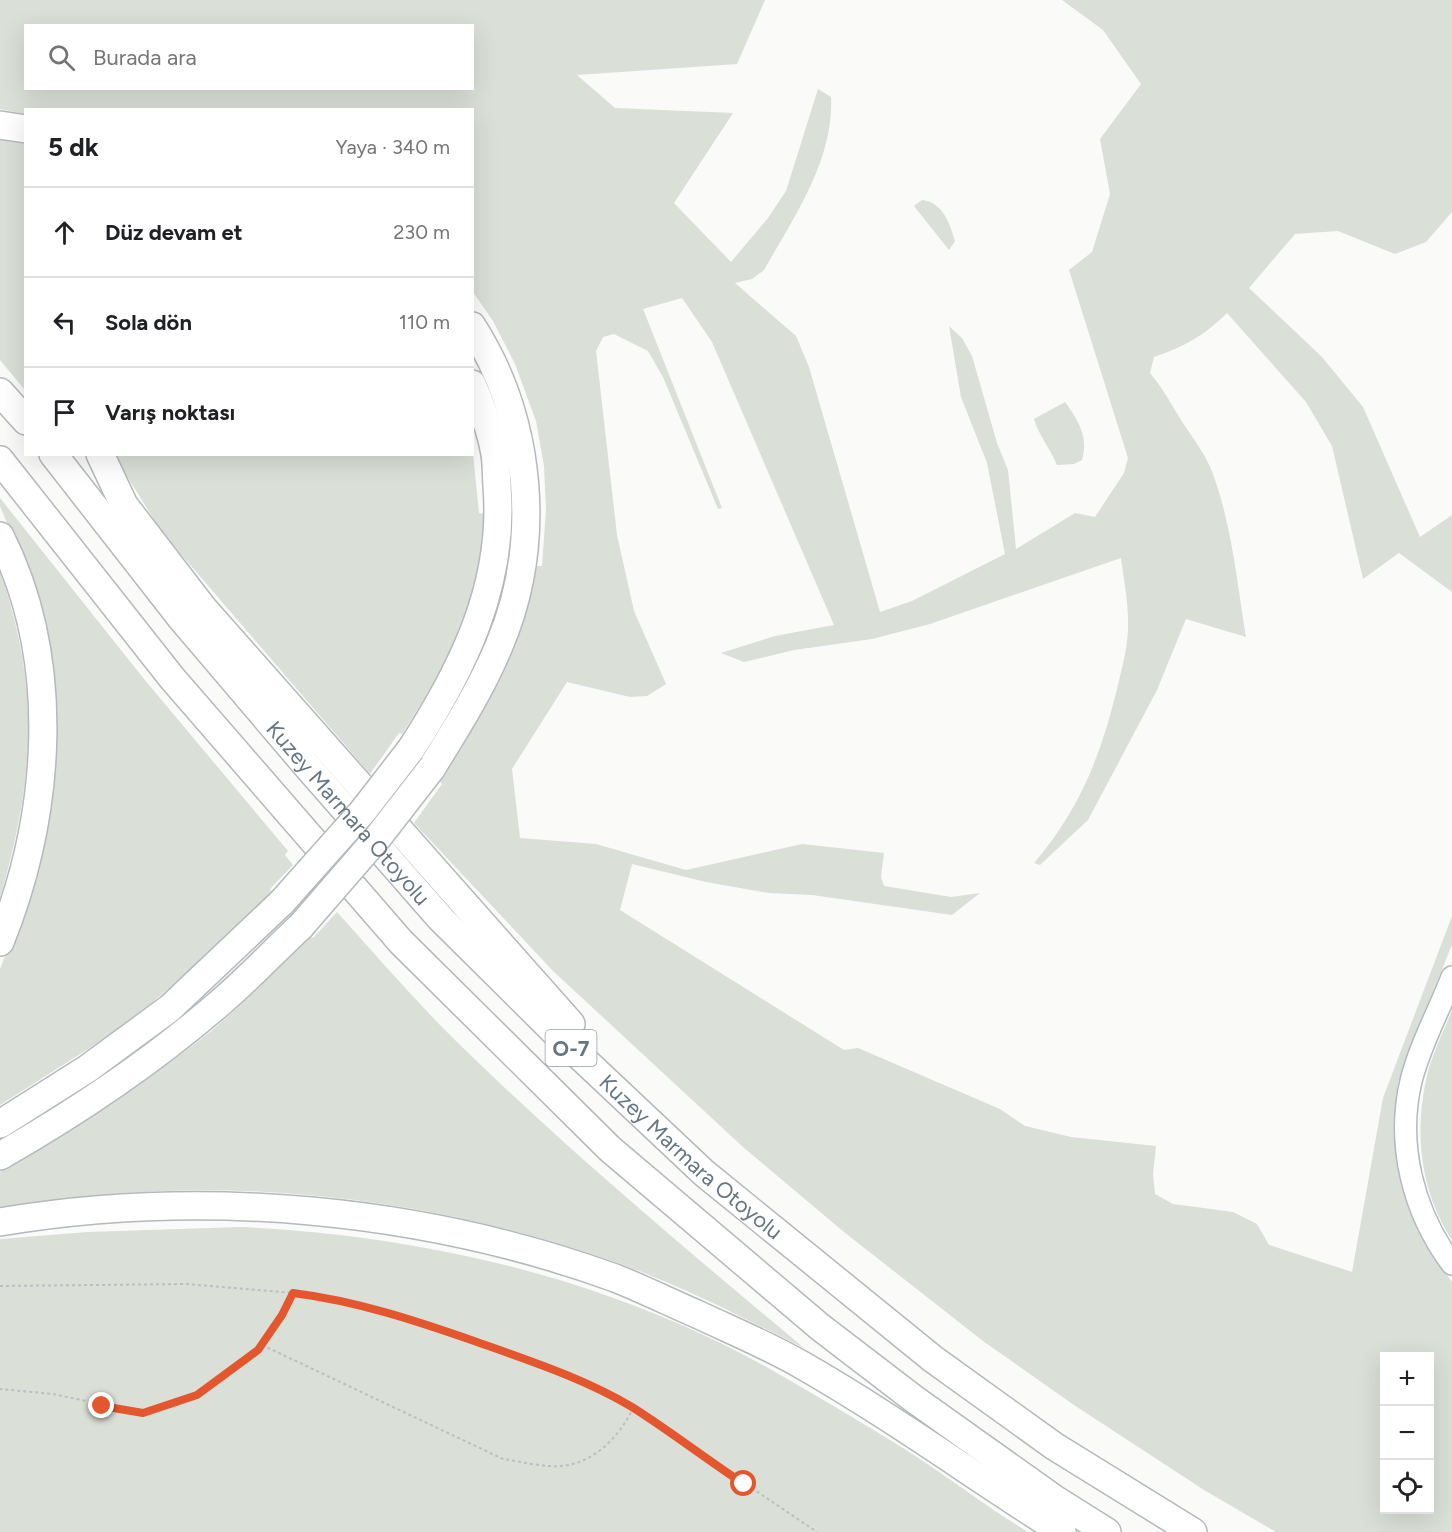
<!DOCTYPE html>
<html lang="tr">
<meta charset="utf-8">
<style>
:root{--surface:#fff;--page:#f6f6f6;--text:#202124;--muted:#757577;--line:#e0e0e0}
body{margin:0;font-family:Figtree,sans-serif;background:var(--page);color:var(--text)}
.controls{position:absolute;right:18px;bottom:18px;display:grid;overflow:hidden;border-radius:0px;box-shadow:0 6px 24px #0002}
.controls button{width:54px;height:54px;display:grid;place-items:center;padding:0;border:0;border-bottom:2px solid var(--line);background:var(--surface);color:var(--text);font:30px sans-serif}
.stop{position:absolute;width:18px;height:18px;margin:-14px;border:4px solid #e4572e;border-radius:50%;background:#fff}
.stop.end{background:#e4572e;border-color:#fff;box-shadow:0 2px 6px #0008}
.list{margin:0;padding:0;list-style:none}
h2{display:flex;justify-content:space-between;align-items:center;height:78px;margin:0;padding:0 24px;font-size:26px}
h2 small{font-size:20px;font-weight:400;color:var(--muted)}
.list li{display:grid;grid-template-columns:39px 1fr auto;gap:18px;align-items:center;box-sizing:border-box;height:90px;padding:0 24px;border-top:2px solid var(--line)}
.list b{display:block;font-size:22px;white-space:nowrap}
.list em{font-size:20px;font-style:normal;color:var(--muted)}
.icon{flex:none;width:33px;height:33px;fill:none;stroke:currentColor;stroke-width:2;stroke-linecap:round;stroke-linejoin:round}
.map{position:relative;flex:none;width:1452px;height:1532px;overflow:hidden}
.search{position:absolute;background:var(--surface);box-shadow:0 6px 24px #0002;left:24px;top:24px;width:450px;height:66px;display:flex;align-items:center;gap:15px;box-sizing:border-box;padding:0 21px;border-radius:0px;color:var(--muted);font-size:22px}
.panel{position:absolute;background:var(--surface);box-shadow:0 6px 24px #0002;left:24px;top:108px;width:450px;height:348px;border-radius:0px}
.map>svg:first-child{display:block}
</style>
<div class="map">
<svg width="1452" height="1532" viewBox="0 0 1452 1532">
<rect width="100%" height="100%" fill="#fafaf8"/>
<!-- green -->
<g fill="#dadfd7" fill-rule="evenodd">
<path d="M0,0H765L737,64L577,75L615,108L733,113L674,203L731,262L768,218L786,191L818,89L831,97C834,160 794,217 764,270L752,279L735,283L796,336L809,367L880,612L912,601L1005,554L987,463L961,397L949,326L962,338L972,356L997,443L1008,470L1016,549L1075,513L1095,517L1124,473L1128,458L1069,270L1092,252L1110,194L1100,139L1141,84L1103,30L1062,0H1452V212L1426,242L1395,254L1338,231L1295,234L1249,288L1322,357L1363,407L1420,537L1452,515V592L1399,553L1363,579L1332,446L1306,402L1227,313C1205,335 1184,347 1154,357L1150,373C1161,386 1169,400 1178,415C1190,435 1205,452 1213,474C1232,526 1237,583 1246,637L1186,619L1157,690L1088,820L1040,865L1034,863C1078,812 1100,758 1116,693C1121,672 1127,651 1128,630C1129,605 1124,582 1121,558L930,624L872,639L794,650L744,662L721,653L775,636L834,625L712,342L682,298L643,309L722,508L718,509L663,377L648,351L614,334L603,337L596,351L617,535L634,611L666,684L647,696L630,697L567,682L512,769L520,838L596,844L686,870L802,844L884,853L881,877L884,886L951,897L980,893L952,915L812,895L769,893L706,882L632,864L620,910L844,1050L858,1048L1000,1109L1025,1126L1071,1137L1156,1146L1153,1174L1155,1194L1173,1204L1233,1212L1257,1224L1269,1245L1352,1272L1383,1098L1452,916V944L1398,1082L1395,1115L1403,1185L1414,1219L1425,1244L1452,1282V1532H1276L1204,1490L1074,1405L983,1341L844,1232L743,1147L553,971L414,823L442,784L440,782C485,711 522,650 537,566H542L546,510L544,466L536,421L515,364L493,321L473,292L472,110H26L25,114L0,109ZM26,26H472V88H26ZM1384,1356H1430V1510H1384Z"/>
<polygon points="0,140 25,144 25,390 0,360"/>
<path d="M922,200C943,203 949,222 955,241L949,250L914,206Z"/>
<path d="M1065,402C1078,420 1089,437 1082,460L1074,464L1057,465C1050,448 1039,436 1034,419Z"/>
<path d="M473,453L479,513L484,514C482,531 482,548 480,564C469,626 436,683 402,734L399,733L370,774L161,531L114,455Z"/>
<polygon points="0,498 144,679 288,851 285,855 293,865 270,889 271,893 203,958 129,1023 0,1105 0,969 32,888 32,584 0,506"/>
<path d="M0,571C41,691 34,779 0,898Z"/>
<path d="M337,912C371,950 405,989 441,1026C555,1140 680,1244 804,1348C742,1317 682,1286 618,1263C428,1195 199,1168 0,1211V1172C70,1129 140,1087 205,1036C243,1005 276,969 311,935L313,938Z"/>
<path d="M1452,1010V1240C1421,1193 1414,1134 1426,1080C1431,1056 1443,1033 1452,1010Z"/>
<path d="M240,1227C423,1235 610,1279 770,1369C815,1395 860,1421 903,1448C946,1475 985,1506 1028,1532H0V1239L88,1232Z"/>
</g>
<g fill="none" stroke-linecap="round" stroke-linejoin="round">
<!-- secondary casing -->
<g stroke="#b3babf" stroke-width="24">
<path id="secondary" d="M1452,977C1439,1011 1420,1045 1411,1081C1396,1144 1413,1212 1452,1264"/>
</g>
<!-- highway casing -->
<g stroke="#b4b9bd" stroke-width="30">
<g id="highway">
<polyline points="0,125 26,129"/>
<polyline points="0,392 26,421"/>
<path id="s1" d="M53,454L181,618L306,765L441,919L568,1045L704,1173L933,1359L1054,1446L1193,1532"/>
<polyline points="100,454 124,505 203,608 571,1024"/>
<polyline points="0,460 172,678 401,942 610,1149 820,1327 914,1399 1056,1500 1107,1532"/>
<path d="M0,536C63,661 51,815 0,942"/>
<path d="M411,749C463,669 505,584 497,486C496,474 497,461 494,449C490,427 481,405 472,384"/>
<path d="M431,769C456,729 481,689 499,646C543,543 532,420 472,326"/>
<polyline points="0,1124 87,1069 170,1008 282,902"/>
<path d="M0,1156C77,1112 154,1060 221,1002C249,978 274,951 301,926"/>
<path d="M0,1222C202,1188 422,1208 615,1278C643,1289 671,1303 699,1315C733,1331 769,1346 802,1365C891,1416 975,1477 1062,1532"/>
</g>
</g>
<!-- path -->
<g stroke="#bbbfc2" stroke-width="2" stroke-dasharray="3 3" stroke-linecap="butt">
<polyline points="0,1286 187,1284 293,1293 258,1350 197,1395 166,1407 143,1413 53,1394 0,1389"/>
<polyline points="293,1293 339,1299 435,1328 585,1382 633,1408 817,1532"/>
<path d="M262,1345L503,1459C524,1462 552,1470 573,1464C600,1457 622,1432 633,1408"/>
</g>
<!-- secondary -->
<use href="#secondary" stroke="#fff" stroke-width="21"/>
<!-- highway -->
<use href="#highway" stroke="#fff" stroke-width="27"/>
<!-- highway-bridge casing -->
<g stroke="#b4b9bd" stroke-width="30" stroke-linecap="butt">
<g id="highway-bridge">
<polyline points="282,902 363,811 411,749"/>
<polyline points="301,926 379,836 431,769"/>
</g>
</g>
<!-- highway-bridge -->
<use href="#highway-bridge" stroke="#fff" stroke-width="27"/>
</g>
<g fill="none" stroke-linecap="round" stroke-linejoin="round">
<!-- route -->
<path stroke="#e4572e" stroke-width="8" d="M102,1406L143,1413L197,1395L258,1350L282,1315L293,1293C357,1301 417,1321 477,1342C530,1361 583,1378 632,1407C670,1431 706,1459 744,1484"/>
</g>
<g text-anchor="middle" dominant-baseline="central" stroke-width="6" stroke-linejoin="round" paint-order="stroke">
<!-- shield labels -->
<rect fill="#fff" stroke="#939fa8" stroke-width="1.5" x="545.5" y="1030" width="51" height="36" rx="4.5"/>
<g font-size="21" font-weight="bold" fill="#657683">
<text x="571" y="1048">O-7</text>
</g>
<!-- street labels -->
<g font-size="22" fill="#657683" stroke="#fff">
<text stroke="none"><textPath href="#s1" startOffset="465">Kuzey Marmara Otoyolu</textPath></text>
<text stroke="none"><textPath href="#s1" startOffset="951">Kuzey Marmara Otoyolu</textPath></text>
</g>
</g>
</svg>
<div class="controls">
<button>+</button>
<button>−</button>
<button><svg class="icon" aria-label="locate" viewBox="0 0 24 24"><circle cx="12" cy="12" r="6"/><path d="M12 2v4M12 18v4M2 12h4M18 12h4"/></svg></button>
</div>
<div class="stop" style="left:744px;top:1484px"></div>
<div class="stop end" style="left:102px;top:1406px"></div>
<div class="search"><svg class="icon" aria-label="search" viewBox="0 0 24 24"><circle cx="10" cy="10" r="6"/><path d="M15 15l6 6"/></svg>Burada ara</div>
<section class="panel">
<h2>5 dk<small>Yaya · 340 m</small></h2>
<ul class="list">
<li><svg class="icon" aria-label="ahead" viewBox="0 0 24 24"><path d="M12 20V5M6 11l6-6 6 6"/></svg><div><b>Düz devam et</b></div><em>230 m</em></li>
<li><svg class="icon" aria-label="left" viewBox="0 0 24 24"><path d="M17 20v-9H6M10 6l-5 5 5 5"/></svg><div><b>Sola dön</b></div><em>110 m</em></li>
<li><svg class="icon" aria-label="arrive" viewBox="0 0 24 24"><path d="M6 21V4h12l-3 4 3 4H6"/></svg><div><b>Varış noktası</b></div></li>
</ul>
</section>
</div>
